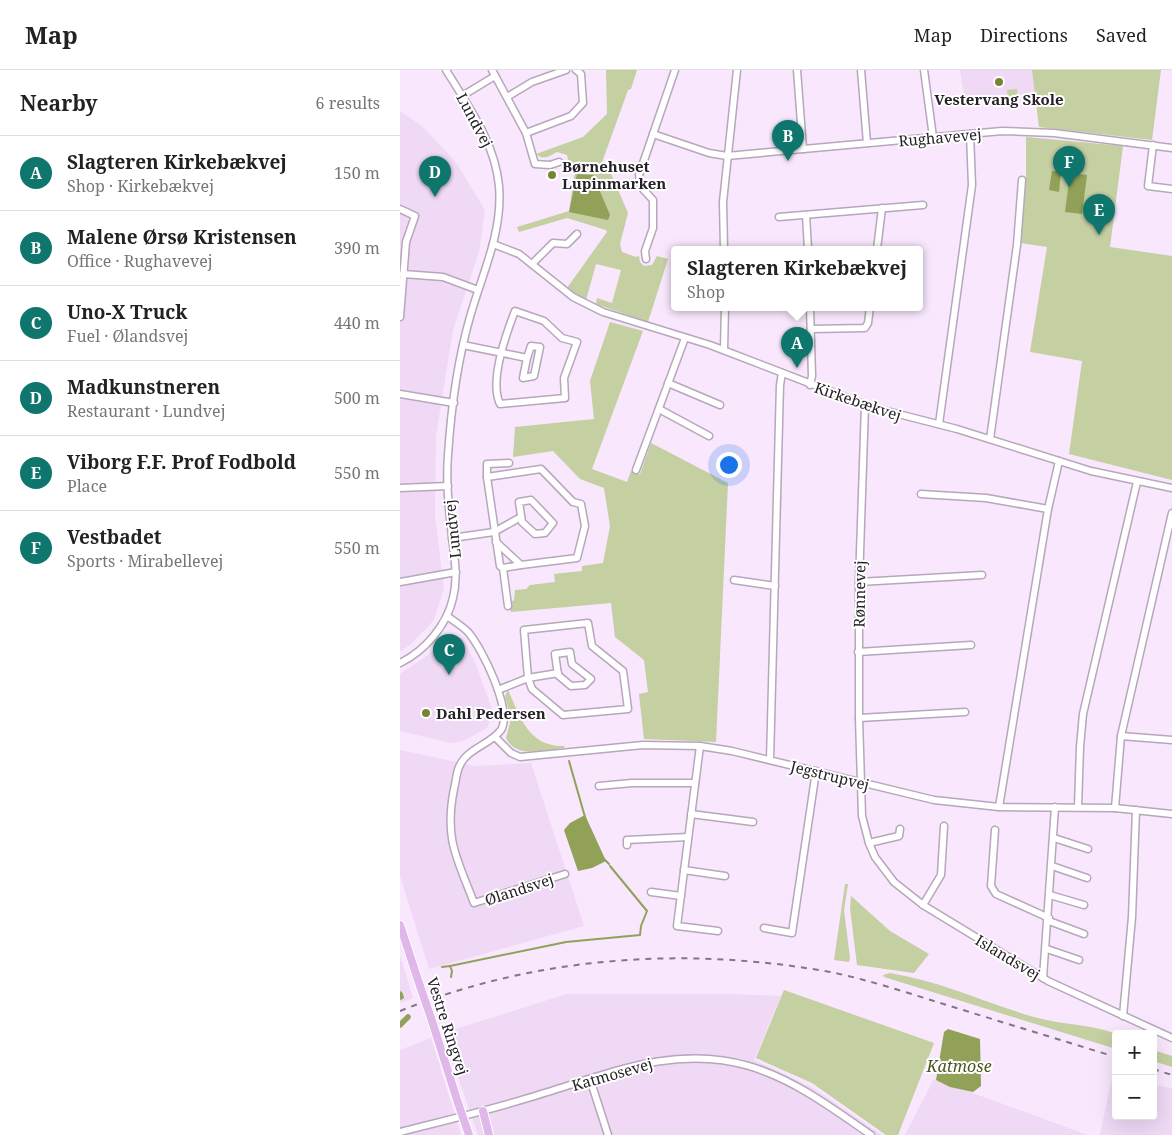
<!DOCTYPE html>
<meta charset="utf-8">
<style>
:root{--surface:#fff;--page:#f2f2f2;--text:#222;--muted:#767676;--line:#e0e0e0;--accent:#0f766e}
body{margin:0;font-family:"Noto Serif",serif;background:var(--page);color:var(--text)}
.controls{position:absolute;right:15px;bottom:15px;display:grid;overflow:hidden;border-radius:5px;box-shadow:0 5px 20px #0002}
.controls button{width:45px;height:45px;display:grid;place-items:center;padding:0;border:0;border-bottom:1px solid var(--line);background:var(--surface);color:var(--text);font:25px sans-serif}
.you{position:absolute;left:328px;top:394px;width:18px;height:18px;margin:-12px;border:4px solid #fff;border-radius:50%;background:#1a73e8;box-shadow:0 0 0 8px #1a73e833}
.badge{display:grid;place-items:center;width:32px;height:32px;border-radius:50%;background:var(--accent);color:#fff;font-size:16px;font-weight:700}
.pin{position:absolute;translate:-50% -41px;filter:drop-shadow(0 1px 2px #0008)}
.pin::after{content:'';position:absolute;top:26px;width:18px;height:15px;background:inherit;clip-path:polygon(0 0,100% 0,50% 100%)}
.popup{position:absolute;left:271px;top:176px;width:252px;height:65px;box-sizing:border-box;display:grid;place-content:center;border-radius:5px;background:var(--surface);filter:drop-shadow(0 1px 4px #0005);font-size:16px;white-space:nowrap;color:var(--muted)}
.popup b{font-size:19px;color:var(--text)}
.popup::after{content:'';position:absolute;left:50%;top:100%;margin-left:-10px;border:10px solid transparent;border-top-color:var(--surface)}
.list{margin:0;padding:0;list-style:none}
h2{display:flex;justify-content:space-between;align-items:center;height:65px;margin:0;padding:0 20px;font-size:21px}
h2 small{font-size:16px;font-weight:400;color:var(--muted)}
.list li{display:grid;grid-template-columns:32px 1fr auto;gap:15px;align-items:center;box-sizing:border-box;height:75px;padding:0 20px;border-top:1px solid var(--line)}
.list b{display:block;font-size:19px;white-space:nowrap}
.list p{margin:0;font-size:16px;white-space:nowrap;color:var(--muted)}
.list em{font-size:16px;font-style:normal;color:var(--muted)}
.map{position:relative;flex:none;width:772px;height:1065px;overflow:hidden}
header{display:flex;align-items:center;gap:30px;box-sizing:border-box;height:70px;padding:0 25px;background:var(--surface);border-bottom:1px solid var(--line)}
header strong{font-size:24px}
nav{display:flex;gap:28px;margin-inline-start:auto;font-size:18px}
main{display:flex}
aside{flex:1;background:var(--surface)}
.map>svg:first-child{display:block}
</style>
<header>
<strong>Map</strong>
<nav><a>Map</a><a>Directions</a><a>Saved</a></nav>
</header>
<main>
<aside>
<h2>Nearby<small>6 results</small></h2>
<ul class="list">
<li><span class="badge">A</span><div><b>Slagteren Kirkebækvej</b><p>Shop · Kirkebækvej</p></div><em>150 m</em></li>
<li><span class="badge">B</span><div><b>Malene Ørsø Kristensen</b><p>Office · Rughavevej</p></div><em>390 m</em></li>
<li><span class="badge">C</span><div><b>Uno-X Truck</b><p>Fuel · Ølandsvej</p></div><em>440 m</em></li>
<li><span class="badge">D</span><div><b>Madkunstneren</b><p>Restaurant · Lundvej</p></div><em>500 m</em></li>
<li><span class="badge">E</span><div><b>Viborg F.F. Prof Fodbold</b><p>Place</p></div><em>550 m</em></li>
<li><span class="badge">F</span><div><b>Vestbadet</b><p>Sports · Mirabellevej</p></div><em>550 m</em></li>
</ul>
</aside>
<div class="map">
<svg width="772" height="1065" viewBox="0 0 772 1065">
<rect width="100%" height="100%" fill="#f8e7fd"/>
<!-- built -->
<g fill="#efd9f5">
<polygon points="560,0 634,0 637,23 565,31"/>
<polygon points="0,41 22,56 55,91 85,140 79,182 53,260 36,366 35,446 44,518 34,550 10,575 0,581"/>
<polygon points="56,566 63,569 76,595 93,642 87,658 63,671 50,673 0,661 0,604 28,585 49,567"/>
<polygon points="0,680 75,696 131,693 184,856 29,899 0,806"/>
<polygon points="0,886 13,928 0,933"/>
<polygon points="167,924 330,924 381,926 354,990 413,1018 482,1065 78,1065 43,963"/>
<polygon points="31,968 61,1065 0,1065 0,980"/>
<polygon points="712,1007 716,1008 716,1046 753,1046 753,1015 772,1018 772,1065 700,1065"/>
<polygon points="534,1009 688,1065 505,1065"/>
</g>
<!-- green -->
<g fill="#c4cfa2">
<path d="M206,0H237L231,19L228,20L200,98L209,99L228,143L220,174L222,182L236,187L239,186L240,192L244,196L252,195L257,186L268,189L248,252L196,234L197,228L212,233L221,200L196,194L186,230L167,218L207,162L206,160L167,148L119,162L117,157L169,141L175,101L167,100L169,95L167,85L157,82C149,86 144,91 136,84L183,67L207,44Z"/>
<polygon points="632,0 761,0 752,70 639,57"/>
<polygon points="617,19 618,35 609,36 607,20"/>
<polygon points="626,67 723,76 710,177 772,186 772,410 669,384 682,291 630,282 647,177 620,173 626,105"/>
<polygon points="210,252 243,261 192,399 227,412 231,401 240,404 251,373 328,413 316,672 244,669 239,624 248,622 244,590 215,567 211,533 111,542 109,533 114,530 115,520 126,519 130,515 155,512 154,504 182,501 182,496 203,493 210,456 204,418 180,409 153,381 113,387 115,357 194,349 190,311"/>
<path d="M108,620C121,648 128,677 165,676L164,678C144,680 116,689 106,668L111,649L105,626Z"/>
<polygon points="445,814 448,814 444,840 450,888 449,892 434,890"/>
<polygon points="451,826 490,861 529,884 514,903 457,895 450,838"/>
<path d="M490,903C540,911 586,933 634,947C662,955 690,954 717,964L716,979L484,907L483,905Z"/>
<polygon points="384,920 534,973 498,1065 486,1065 412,1013 356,988"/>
<polygon points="753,980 772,986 772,997 753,991"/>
</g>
<!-- water -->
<g fill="#91a157">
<polygon points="652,101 661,102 659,122 649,120"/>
<polygon points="670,103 687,105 682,144 665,142"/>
<polygon points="177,104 193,105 210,145 208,150 169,142"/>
<polygon points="185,745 206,791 192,798 178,801 164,760 170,753"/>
<polygon points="548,959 580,969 581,1016 573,1022 550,1017 536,1010 544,962"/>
</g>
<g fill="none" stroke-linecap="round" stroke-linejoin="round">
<!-- stream -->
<g stroke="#91a157" stroke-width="2">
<polyline points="169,691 185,747"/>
<polyline points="204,789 209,794"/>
<polyline points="50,896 166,872 240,865 241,856 247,841 210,796"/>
<polyline points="42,897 50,896 52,901 51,907"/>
</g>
<!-- canal -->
<g stroke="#91a157" stroke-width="5.5">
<polyline points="0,924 1,927"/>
<polyline points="0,955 8,947"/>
</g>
<!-- minor casing -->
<g stroke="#b7a7bb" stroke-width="9">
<g id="minor">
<polyline points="92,0 126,63 135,94 150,95 159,92"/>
<polyline points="397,0 403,79"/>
<polyline points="461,0 467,73"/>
<polyline points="524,0 533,67"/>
<polyline points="62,26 95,6"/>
<polyline points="107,27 132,12 166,0"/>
<polyline points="126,63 171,46 183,33 181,4 176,0"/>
<polyline points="253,64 309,83 327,86 602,61 654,63 772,78"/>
<polyline points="753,75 748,116 772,119"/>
<polyline points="0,139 15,146 6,172 0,247"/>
<polyline points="406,145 408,179"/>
<polyline points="379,147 523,135"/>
<polyline points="93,174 119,184 173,227 203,242 310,275 471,337 557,359 691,401 772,418"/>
<polyline points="324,179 323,132 337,0"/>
<polyline points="477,179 482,138"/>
<polyline points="246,189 245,181 253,158 253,130 241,117 239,105 275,0"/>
<polyline points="132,194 153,173 167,174 177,164"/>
<polyline points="3,204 43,207 78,220"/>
<path d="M115,241L144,251L162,268L177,272L164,308L165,328L100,334C89,311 106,264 115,241Z"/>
<polyline points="411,259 465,258 468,253 470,237"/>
<polyline points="63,275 127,288 123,308 134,306 140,277 131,276 127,288"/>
<polyline points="324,280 325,237"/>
<polyline points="268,313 320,335"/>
<polyline points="410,315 412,306 410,237"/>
<polyline points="0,324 54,333"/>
<polyline points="465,335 459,512 459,648 462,746 469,773 475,787 494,812 523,835 648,911 772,968"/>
<polyline points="259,339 309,366"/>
<polyline points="539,354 572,115 570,64"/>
<polyline points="590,369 617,175 622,110"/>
<polyline points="109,393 87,394 87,407 100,496 103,498 121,495"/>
<polyline points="236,400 285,268"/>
<polyline points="87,407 141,399 173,432 181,434 185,456 177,488 121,495 96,472"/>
<polyline points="0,418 48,416"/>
<polyline points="521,424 586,428 648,439"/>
<polygon points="131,430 153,453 145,463 135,464 122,452 119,432"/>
<polyline points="52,468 94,462 121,447"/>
<polyline points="103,498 108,536"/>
<polyline points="334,510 375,516"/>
<polyline points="0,512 56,502"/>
<polyline points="459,512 582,505"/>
<path d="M47,546C54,551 62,556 68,562C82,578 113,641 101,660C90,675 67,678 59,697C56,704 56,712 54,719C44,769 57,788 74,833L165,804"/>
<polygon points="188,553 192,576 223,601 228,639 163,645 132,619 128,608 124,560"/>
<polygon points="170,582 172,594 191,609 185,615 171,616 158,605 155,584"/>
<polyline points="458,582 571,575"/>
<path d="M0,593C25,581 47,555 53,528C59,504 53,481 51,457C48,433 46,409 48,385C51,340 57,292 70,247C82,204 103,162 99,116C95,72 68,36 46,0"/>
<polyline points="98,620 128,608 158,603"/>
<polyline points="459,648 565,642"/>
<polyline points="721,666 772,670"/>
<polyline points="95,667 111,683 120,687 243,675 300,676 332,681 534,730 599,737 715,738 772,744"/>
<polyline points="300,676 277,856 318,861"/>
<polyline points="370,690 380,315 382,303"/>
<polyline points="199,716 232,713 295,713"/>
<polyline points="599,737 648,439 659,391"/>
<polyline points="678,737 680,677 683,644 737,412"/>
<polyline points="715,738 721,666 772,443"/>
<polyline points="291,744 353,752"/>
<polyline points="595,760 591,816 596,824 649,848"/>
<polyline points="654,768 688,779"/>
<polyline points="469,773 499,766 500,759"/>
<polyline points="227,775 227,770 288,767"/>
<polyline points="652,796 687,808"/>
<polyline points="284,800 325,806"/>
<polyline points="251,822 281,826"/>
<polyline points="650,825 684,835"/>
<polyline points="523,835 541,805 544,756"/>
<polyline points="649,851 684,864"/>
<polyline points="364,858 392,863 416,701"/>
<polyline points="647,879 679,890"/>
<polyline points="643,908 655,737"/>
<polyline points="723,946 732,847 736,740"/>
<polyline points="190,1009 208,1065"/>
<path d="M0,1062C43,1051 86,1041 128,1028C201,1007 272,973 349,996C395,1010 432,1038 471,1065"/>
</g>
</g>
<!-- major casing -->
<g stroke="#fff" stroke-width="10">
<g id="major">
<polyline points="0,855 20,916"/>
<polyline points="32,951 59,1036"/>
<polyline points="83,1041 89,1065"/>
<polyline points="66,1056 69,1065"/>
</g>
</g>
<!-- minor -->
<use href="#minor" stroke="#fff" stroke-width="6"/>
<!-- major -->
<use href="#major" stroke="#dfb7e9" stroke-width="8"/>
<!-- rail -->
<g stroke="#817684" stroke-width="2" stroke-dasharray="6 6" stroke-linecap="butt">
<path d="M0,941C137,886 286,876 430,902C470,910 511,924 550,936C605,953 660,970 716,987"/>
<polyline points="753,999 772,1005"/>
</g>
<!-- major-bridge casing -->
<g stroke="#fff" stroke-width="10" stroke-linecap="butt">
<g id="major-bridge">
<polyline points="20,916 32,951"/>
<polyline points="59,1036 66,1056"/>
</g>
</g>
<!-- major-bridge -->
<use href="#major-bridge" stroke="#dfb7e9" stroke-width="8"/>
</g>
<!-- markers -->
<g fill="#768534" stroke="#fff" stroke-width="2">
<circle cx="599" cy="12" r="5"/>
<circle cx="152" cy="105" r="5"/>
<circle cx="26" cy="643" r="5"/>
</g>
<g text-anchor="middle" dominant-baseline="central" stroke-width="4" stroke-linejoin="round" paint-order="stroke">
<!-- poi labels -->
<g font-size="15" font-weight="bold" fill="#262028" stroke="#fff" text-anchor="start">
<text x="599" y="29" text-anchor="middle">Vestervang Skole</text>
<text x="162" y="96">Børnehuset<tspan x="162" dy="17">Lupinmarken</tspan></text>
<text x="36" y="643">Dahl Pedersen</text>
</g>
<!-- street labels -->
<g font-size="15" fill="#262028" stroke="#fff">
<text transform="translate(75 50) rotate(62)">Lundvej</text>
<text transform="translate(540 67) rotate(-5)">Rughavevej</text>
<text transform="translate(458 331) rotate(19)">Kirkebækvej</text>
<text transform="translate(52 459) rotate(-96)">Lundvej</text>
<text transform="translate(459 524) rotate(-89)">Rønnevej</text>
<text transform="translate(430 705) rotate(14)">Jegstrupvej</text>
<text transform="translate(119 819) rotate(-18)">Ølandsvej</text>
<text transform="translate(608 887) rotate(31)">Islandsvej</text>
<text transform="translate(48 956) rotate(72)">Vestre Ringvej</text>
<text transform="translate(212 1004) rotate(-16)">Katmosevej</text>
</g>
<!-- water labels -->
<g font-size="16" font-style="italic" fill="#4b551f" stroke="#fff">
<text x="559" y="996">Katmose</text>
</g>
</g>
</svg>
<div class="controls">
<button>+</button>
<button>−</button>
</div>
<div class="you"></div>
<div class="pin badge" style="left:397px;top:298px">A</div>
<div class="popup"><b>Slagteren Kirkebækvej</b>Shop</div>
<div class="pin badge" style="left:388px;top:91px">B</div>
<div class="pin badge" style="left:49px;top:605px">C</div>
<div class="pin badge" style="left:35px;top:127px">D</div>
<div class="pin badge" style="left:699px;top:165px">E</div>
<div class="pin badge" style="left:669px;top:117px">F</div>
</div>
</main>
